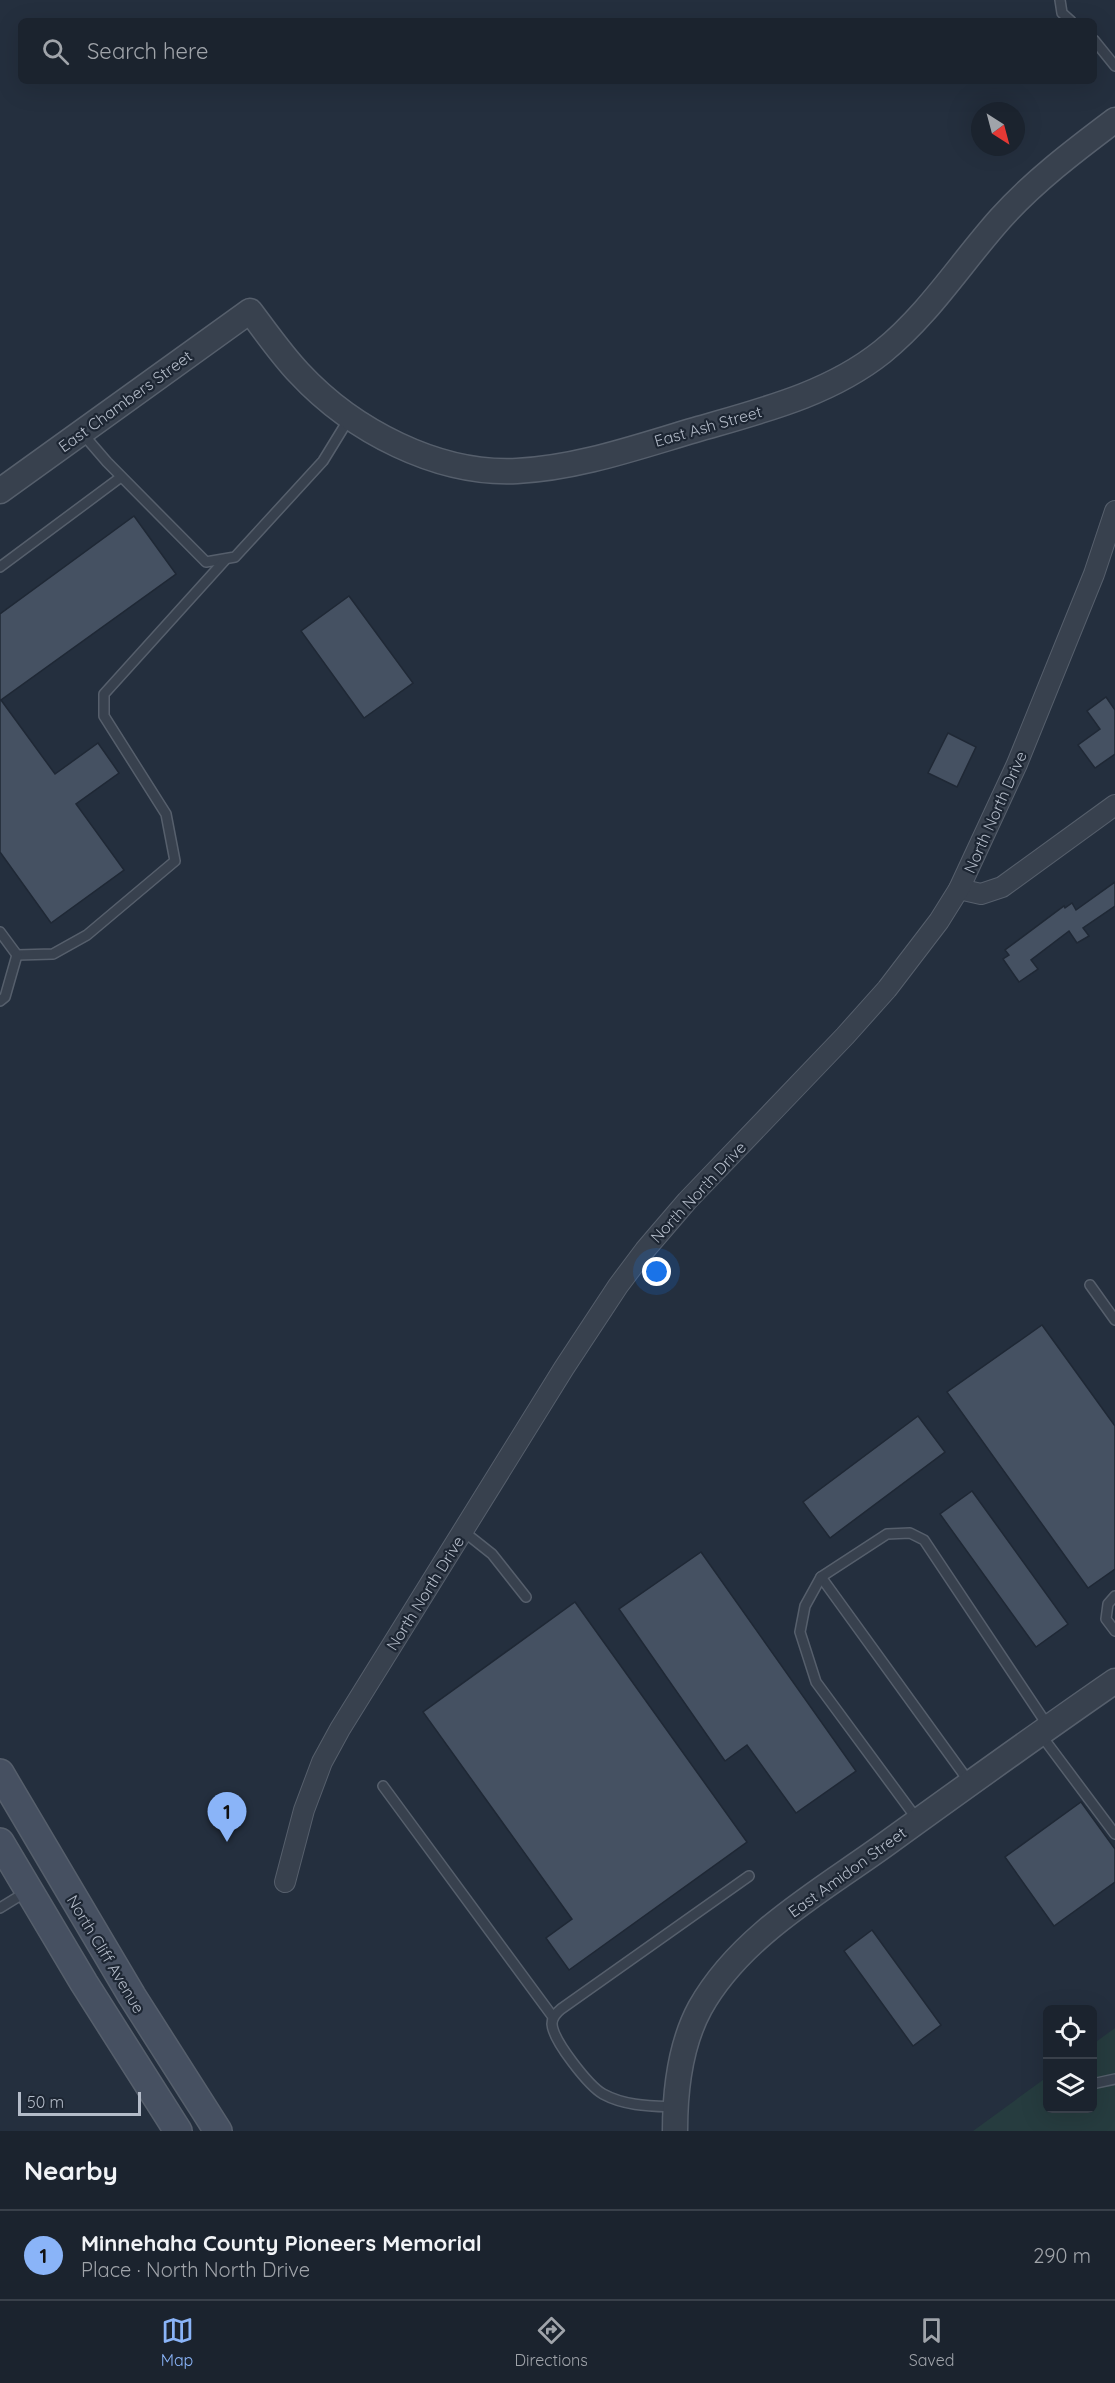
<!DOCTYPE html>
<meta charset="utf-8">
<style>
:root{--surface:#1b232e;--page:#282f3a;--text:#f1f3f6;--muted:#a0a4aa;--line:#39404a;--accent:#8ab4f8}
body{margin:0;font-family:Quicksand,sans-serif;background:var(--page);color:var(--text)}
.controls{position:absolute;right:18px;bottom:18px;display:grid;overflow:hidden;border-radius:9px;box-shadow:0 6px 24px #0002}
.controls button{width:54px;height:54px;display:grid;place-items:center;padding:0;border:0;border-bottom:2px solid var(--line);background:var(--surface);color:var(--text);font:30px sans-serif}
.compass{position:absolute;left:971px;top:102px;width:54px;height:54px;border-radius:50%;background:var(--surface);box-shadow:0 6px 24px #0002;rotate:144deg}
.scale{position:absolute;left:18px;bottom:15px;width:123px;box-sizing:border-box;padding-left:6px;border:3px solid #b4bcc9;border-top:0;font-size:16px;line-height:21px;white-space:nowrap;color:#b4bcc9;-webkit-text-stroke:4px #1d2633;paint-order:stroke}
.you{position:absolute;left:657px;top:1272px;width:21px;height:21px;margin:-15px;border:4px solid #fff;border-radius:50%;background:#1a73e8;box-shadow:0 0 0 9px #1a73e833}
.badge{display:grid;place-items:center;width:39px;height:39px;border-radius:50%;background:var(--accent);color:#111;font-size:20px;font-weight:700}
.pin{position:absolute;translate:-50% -50px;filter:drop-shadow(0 2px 3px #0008)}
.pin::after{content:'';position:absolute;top:32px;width:21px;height:18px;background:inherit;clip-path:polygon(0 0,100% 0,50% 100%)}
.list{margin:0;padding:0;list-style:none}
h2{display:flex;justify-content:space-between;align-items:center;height:78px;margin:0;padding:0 24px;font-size:26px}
h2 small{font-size:20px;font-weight:400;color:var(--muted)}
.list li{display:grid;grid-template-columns:39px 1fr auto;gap:18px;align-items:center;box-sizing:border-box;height:90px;padding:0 24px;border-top:2px solid var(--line)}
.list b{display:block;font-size:22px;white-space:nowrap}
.list p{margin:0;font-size:20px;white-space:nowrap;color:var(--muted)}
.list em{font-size:20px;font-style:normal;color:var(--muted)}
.icon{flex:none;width:33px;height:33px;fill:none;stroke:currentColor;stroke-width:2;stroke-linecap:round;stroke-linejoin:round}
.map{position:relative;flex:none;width:1115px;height:2131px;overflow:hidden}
.search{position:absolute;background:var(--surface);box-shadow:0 6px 24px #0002;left:18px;right:18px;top:18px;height:66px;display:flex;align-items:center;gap:15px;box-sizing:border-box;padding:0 21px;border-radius:9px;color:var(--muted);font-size:22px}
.sheet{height:168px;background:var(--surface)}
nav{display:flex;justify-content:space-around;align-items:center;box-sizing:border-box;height:84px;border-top:2px solid var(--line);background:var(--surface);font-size:16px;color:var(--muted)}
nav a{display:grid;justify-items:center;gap:3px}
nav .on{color:var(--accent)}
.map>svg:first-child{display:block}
</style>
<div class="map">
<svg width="1115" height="2131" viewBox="0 0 1115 2131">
<rect width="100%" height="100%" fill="#242f3e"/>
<!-- green -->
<polygon fill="#263c3f" points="1115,2028 1115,2131 973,2131 1047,2077 1048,2108 1092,2108 1093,2044"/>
<!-- building -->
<g fill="#455162" stroke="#1f2835" stroke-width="1.5">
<polygon points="134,516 176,574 1,700 55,774 98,743 119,773 76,804 124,870 51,923 0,852 0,614"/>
<polygon points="349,596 413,683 364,718 301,631"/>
<polygon points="1106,697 1115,710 1115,754 1095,768 1078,745 1100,729 1087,711"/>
<polygon points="948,733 976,747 957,787 928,773"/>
<polygon points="1115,882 1115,906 1083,928 1089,936 1077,943 1069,931 1031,960 1038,969 1019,982 1003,959 1009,955 1005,950 1064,906 1065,908 1072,903 1076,910"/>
<polygon points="1042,1325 1115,1426 1115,1569 1088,1588 947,1392"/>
<polygon points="918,1416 945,1452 830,1538 803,1502"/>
<polygon points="972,1491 1068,1624 1036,1647 940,1514"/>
<polygon points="701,1552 856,1771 796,1813 747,1745 725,1761 619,1609"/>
<polygon points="575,1602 747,1842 569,1970 546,1938 572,1919 423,1712"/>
<polygon points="1081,1802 1115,1849 1115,1882 1054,1926 1005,1857"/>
<polygon points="872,1930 941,2025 913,2046 844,1951"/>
</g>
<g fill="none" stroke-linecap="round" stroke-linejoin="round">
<!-- service casing -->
<g stroke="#565f6c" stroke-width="12">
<g id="service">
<polyline points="1060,0 1062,13 1071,21"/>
<polyline points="1094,40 1115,66"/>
<polyline points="82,433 107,462 206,562 235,557 323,461 350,417"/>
<polyline points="0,567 121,477"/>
<polyline points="0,932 17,955 53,954 87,935 175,861 166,814 104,716 104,694 226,559"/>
<polyline points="0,1001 5,997 17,955"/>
<polyline points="1090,1285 1115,1320"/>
<polyline points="463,1531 492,1554 526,1597"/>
<polyline points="821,1577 970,1783"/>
<polyline points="1115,1596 1108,1604 1106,1619 1115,1631"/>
<polyline points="1041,1735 1115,1834"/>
<polyline points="383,1786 553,2017"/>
<polyline points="917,1819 816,1682 800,1632 805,1606 821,1577 887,1534 910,1533 924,1540 1048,1726"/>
<polyline points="0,1908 26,1892"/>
<polyline points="1092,2084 1115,2079"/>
<path d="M675,2107C650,2106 625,2106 603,2094C589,2086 553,2041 552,2024C552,2017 556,2013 561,2009L749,1876"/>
</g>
</g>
<!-- minor casing -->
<g stroke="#565f6c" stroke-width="22">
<g id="minor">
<polyline points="959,889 981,894 1002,887 1115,805"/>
<polyline points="285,1882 304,1810 322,1762 340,1729 564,1368 618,1286 645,1250 687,1201 845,1036 887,989 939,921 959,889 1017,764 1094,574 1115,511"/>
</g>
</g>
<!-- tertiary casing -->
<g stroke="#565f6c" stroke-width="27">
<g id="tertiary">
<path d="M0,491L250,311C266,332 281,354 299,373C352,430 437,475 517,471C578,468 637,447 695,430C760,411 828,395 882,352C929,314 960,264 1000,219C1033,182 1075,150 1115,120"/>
<path d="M675,2131C675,2089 680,2045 700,2008C740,1936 821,1891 886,1844C962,1789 1038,1734 1115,1681"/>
</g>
</g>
<!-- secondary casing -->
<g stroke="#565f6c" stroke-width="30">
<g id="secondary">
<polyline points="0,1773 132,1996 218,2131"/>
<polyline points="0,1842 84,1983 178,2131"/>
</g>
</g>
<!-- service -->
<use href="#service" stroke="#38414e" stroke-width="9"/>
<!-- minor -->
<use href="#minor" stroke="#38414e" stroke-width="20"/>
<!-- tertiary -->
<use href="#tertiary" stroke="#38414e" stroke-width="24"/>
<!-- secondary -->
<use href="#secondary" stroke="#465061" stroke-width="27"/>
</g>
<g text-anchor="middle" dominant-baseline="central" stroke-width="4.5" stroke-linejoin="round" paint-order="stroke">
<!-- street labels -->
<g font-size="16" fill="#b4bcc9" stroke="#1d2633">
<text transform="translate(125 401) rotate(-36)">East Chambers Street</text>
<text transform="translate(708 426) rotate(-16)">East Ash Street</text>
<text transform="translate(995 812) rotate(-66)">North North Drive</text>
<text transform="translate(698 1192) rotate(-47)">North North Drive</text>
<text transform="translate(425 1593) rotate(-58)">North North Drive</text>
<text transform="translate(847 1872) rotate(-36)">East Amidon Street</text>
<text transform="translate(106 1954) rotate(59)">North Cliff Avenue</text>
</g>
</g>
</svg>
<div class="controls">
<button><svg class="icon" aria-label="locate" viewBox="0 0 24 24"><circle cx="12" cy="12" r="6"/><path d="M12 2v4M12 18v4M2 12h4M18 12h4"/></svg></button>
<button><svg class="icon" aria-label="layers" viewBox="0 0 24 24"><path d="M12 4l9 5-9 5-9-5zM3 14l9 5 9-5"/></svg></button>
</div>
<svg class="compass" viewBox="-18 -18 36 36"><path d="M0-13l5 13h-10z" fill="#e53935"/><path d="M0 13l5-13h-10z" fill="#a0a4aa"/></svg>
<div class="scale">50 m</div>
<div class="you"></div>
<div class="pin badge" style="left:227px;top:1842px">1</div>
<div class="search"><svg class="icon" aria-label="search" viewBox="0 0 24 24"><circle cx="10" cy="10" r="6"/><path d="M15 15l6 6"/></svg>Search here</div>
</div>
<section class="sheet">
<h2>Nearby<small></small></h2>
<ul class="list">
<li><span class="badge">1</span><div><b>Minnehaha County Pioneers Memorial</b><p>Place · North North Drive</p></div><em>290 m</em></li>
</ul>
</section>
<nav>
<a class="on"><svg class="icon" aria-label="map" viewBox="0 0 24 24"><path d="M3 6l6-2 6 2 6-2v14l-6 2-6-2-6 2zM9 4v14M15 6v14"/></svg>Map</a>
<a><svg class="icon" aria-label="directions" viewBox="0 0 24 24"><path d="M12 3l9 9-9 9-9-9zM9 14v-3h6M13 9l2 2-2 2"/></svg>Directions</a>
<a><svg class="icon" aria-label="saved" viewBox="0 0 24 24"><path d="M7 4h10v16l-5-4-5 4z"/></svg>Saved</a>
</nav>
